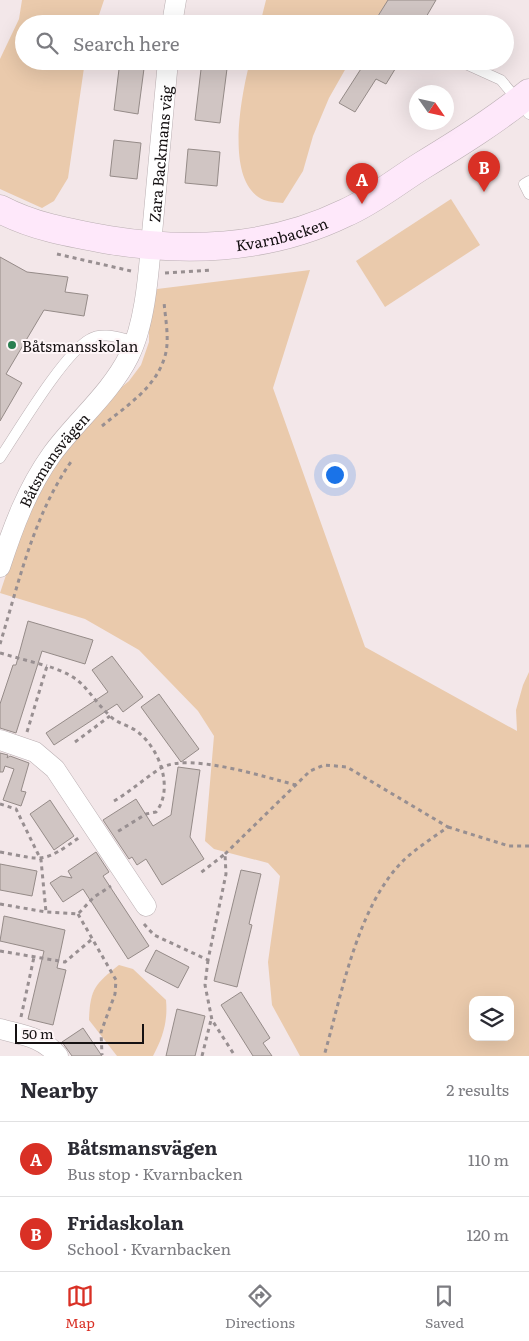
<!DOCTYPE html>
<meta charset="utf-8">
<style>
:root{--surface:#fff;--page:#f7f7f7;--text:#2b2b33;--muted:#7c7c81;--line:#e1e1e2;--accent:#d93025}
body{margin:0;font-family:Literata,serif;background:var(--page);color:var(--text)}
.controls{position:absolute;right:15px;bottom:15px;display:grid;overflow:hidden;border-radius:10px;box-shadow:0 5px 20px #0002}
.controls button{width:45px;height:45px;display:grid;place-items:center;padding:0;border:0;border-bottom:1px solid var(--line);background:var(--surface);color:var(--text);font:25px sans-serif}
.compass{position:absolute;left:409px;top:85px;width:45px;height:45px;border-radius:50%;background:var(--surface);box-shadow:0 5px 20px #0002;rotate:124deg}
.scale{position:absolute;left:15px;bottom:12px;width:129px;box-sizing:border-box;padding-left:5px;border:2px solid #151112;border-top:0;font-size:14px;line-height:18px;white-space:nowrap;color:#151112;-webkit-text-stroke:4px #fef5f7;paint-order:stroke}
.you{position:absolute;left:334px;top:474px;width:18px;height:18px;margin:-12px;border:4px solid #fff;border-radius:50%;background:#1a73e8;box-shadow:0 0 0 8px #1a73e833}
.badge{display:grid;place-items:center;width:32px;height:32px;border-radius:50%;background:var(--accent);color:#fff;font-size:16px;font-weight:700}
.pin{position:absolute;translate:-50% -41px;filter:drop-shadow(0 1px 2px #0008)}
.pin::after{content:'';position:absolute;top:26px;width:18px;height:15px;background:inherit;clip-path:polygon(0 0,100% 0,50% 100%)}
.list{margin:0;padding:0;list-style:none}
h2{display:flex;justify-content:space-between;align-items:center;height:65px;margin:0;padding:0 20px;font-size:21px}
h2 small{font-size:16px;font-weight:400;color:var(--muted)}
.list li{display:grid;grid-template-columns:32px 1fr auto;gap:15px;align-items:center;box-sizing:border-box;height:75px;padding:0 20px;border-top:1px solid var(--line)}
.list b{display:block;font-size:19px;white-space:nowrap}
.list p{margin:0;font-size:16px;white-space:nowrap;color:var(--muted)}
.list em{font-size:16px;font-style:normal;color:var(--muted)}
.icon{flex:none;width:28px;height:28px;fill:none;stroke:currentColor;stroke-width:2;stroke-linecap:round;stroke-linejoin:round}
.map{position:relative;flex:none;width:529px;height:1056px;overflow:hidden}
.search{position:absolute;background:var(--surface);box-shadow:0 5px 20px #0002;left:15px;right:15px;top:15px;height:55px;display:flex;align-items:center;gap:12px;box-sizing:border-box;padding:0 18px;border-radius:28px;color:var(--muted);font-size:19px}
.sheet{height:215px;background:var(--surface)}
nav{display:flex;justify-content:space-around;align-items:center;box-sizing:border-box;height:70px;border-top:1px solid var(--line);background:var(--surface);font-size:14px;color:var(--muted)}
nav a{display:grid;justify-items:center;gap:2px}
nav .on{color:var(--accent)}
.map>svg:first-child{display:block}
</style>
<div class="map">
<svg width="529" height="1056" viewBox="0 0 529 1056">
<rect width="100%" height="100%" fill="#f3e7e9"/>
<!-- green -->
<g fill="#eacaac" fill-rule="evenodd">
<polygon points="22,0 104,0 96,24 24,24 24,61 85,61 68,178 54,201 42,208 0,189 0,59 19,19"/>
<polygon points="266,0 389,0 372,24 260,24"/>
<path d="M250,61H350L329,98L313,136L303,171L283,203C277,202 270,202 264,200C223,183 242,93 250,61Z"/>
<polygon points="451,199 480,245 385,307 356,261"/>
<path d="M310,270L273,388L365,647L517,731L516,710L523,685L529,672V1056H300L272,1005L268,962L280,876L268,863L214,849L205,841L214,736L198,711L139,650L85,619L0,593L25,518L47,473L107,399L129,381L141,365L149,342V290ZM473,1000H510V1037H473Z"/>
<path d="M119,965L133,969L166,1000C168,1021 163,1037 153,1056H117L89,1020C90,989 95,984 119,965Z"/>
</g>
<!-- building -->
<g fill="#d0c5c3" stroke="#958b88">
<polygon points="388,0 436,0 422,24 373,24"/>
<polygon points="120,61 145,61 138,114 114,110"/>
<polygon points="202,61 228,61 220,123 195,120"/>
<polygon points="366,61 400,61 386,84 376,79 355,112 339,103"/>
<polygon points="114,140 141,143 137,179 110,176"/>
<polygon points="188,149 220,152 217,186 185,183"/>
<polygon points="0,257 27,272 68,277 65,292 88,295 84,316 44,310 6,374 22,383 0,421"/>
<polygon points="28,621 93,640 85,664 42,651 16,733 0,728 0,704 13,665 16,665"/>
<polygon points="112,656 143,697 123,712 117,704 54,745 46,733 108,692 92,670"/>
<polygon points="159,694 199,749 181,762 141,707"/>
<polygon points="0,753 8,755 7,758 10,756 29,763 21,791 26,792 21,806 3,800 14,769 5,766 3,772 0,772"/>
<polygon points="178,767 200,770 190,837 204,859 162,885 146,859 137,865 132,857 129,859 103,820 136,799 153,826 171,815"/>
<polygon points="50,800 74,836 54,850 30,814"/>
<polygon points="96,852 109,872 103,876 149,946 128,959 83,889 63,902 50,883 61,876 72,878 68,871"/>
<polygon points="0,864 37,871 32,896 0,890"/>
<polygon points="241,870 261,874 249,924 252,925 237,987 214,981"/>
<polygon points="4,916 65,930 57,968 66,970 53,1025 28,1019 44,951 0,941"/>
<polygon points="156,950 189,967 178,988 145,971"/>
<polygon points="241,992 270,1038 263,1043 272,1056 253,1056 221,1005"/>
<polygon points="177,1009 205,1016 195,1056 166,1056"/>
<polygon points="83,1028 102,1056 72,1056 62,1042"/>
</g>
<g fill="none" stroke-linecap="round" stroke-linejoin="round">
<!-- lane casing -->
<g stroke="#baafb2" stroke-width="11">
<g id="lane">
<polyline points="459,61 501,80 529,114"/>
<polyline points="529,181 524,184 529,194"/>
<path d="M0,458C18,431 64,353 90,339C103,331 122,339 135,341"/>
</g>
</g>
<!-- street casing -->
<g stroke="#baafb2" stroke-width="21">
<g id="street">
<polyline points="172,24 176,0"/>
<path id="s1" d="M0,567C13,527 27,489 52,454C76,421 110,394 129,356C147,320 149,264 153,223C158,169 163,115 168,61"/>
<polyline points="0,740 35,752 55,769 146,906"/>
<path d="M0,1029C22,1035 43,1037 58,1056"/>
</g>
</g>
<!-- secondary casing -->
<g stroke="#baafb2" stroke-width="29">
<g id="secondary">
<path id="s2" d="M0,209C34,227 71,233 109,240C189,253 271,249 345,213C373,201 397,181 423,165C459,143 496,120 529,93"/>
</g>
</g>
<!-- path -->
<g stroke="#988f91" stroke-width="3" stroke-dasharray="4 4" stroke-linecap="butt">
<polyline points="57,254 131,271"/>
<polyline points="165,273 211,270"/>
<path d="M102,426C126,406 156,388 165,356C170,339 165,318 164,301"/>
<path d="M0,644C19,582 34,513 73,459"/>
<polyline points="0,653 47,666"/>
<path d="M27,732L47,666C86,678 83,689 109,715C117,724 130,725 139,733C160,750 174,789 156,812L146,814L117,832"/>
<polyline points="75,742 110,716"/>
<path d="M114,801C131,791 145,778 161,768C189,752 264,777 296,785"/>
<polyline points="0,804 16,809 41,860 46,912"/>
<polyline points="448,827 509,846 529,846"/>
<path d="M0,852C44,860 42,864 80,837"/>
<path d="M225,854L310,771L324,765L347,767L448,827C434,837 418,847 405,859C357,905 342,994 324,1056"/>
<polyline points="0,904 46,912 78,914 94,897 111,886"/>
<polyline points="78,914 116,980 115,994 101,1032 102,1055"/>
<polyline points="144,924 154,935 208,960 226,874 225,854 199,874"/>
<polyline points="0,951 65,962 91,940"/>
<polyline points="208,960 205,985 212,1020 235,1056"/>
<polyline points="21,1017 34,957"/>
<polyline points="202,1056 211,1020"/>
</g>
<!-- lane -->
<use href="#lane" stroke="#fff" stroke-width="10"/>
<!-- street -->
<use href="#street" stroke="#fff" stroke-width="20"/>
<!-- secondary -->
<use href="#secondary" stroke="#fee8fa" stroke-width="28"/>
</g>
<!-- markers -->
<circle fill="#2a7f51" stroke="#fef5f7" stroke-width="2" cx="12" cy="345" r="5"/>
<g text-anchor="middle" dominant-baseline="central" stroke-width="4" stroke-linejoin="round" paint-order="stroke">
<!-- street labels -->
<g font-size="15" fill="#151112" stroke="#fef5f7">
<text stroke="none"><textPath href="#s1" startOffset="455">Zara Backmans väg</textPath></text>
<text stroke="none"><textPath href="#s2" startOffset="288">Kvarnbacken</textPath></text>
<text stroke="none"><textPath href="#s1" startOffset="121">Båtsmansvägen</textPath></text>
</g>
<!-- poi labels -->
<g font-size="15" fill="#151112" stroke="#fef5f7" text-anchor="start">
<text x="22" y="345">Båtsmansskolan</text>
</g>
</g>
</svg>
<div class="controls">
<button><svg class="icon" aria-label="layers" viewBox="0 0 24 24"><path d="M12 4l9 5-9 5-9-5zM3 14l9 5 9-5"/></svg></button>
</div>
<svg class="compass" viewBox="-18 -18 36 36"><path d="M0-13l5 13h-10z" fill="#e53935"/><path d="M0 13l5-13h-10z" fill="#7c7c81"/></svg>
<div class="scale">50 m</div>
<div class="you"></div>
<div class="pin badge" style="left:362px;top:204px">A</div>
<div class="pin badge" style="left:484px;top:192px">B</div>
<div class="search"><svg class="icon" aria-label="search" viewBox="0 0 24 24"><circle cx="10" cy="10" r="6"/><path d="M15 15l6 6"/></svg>Search here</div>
</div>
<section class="sheet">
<h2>Nearby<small>2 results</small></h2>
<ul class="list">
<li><span class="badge">A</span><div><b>Båtsmansvägen</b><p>Bus stop · Kvarnbacken</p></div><em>110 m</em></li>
<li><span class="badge">B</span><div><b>Fridaskolan</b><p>School · Kvarnbacken</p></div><em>120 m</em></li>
</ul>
</section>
<nav>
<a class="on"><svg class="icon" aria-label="map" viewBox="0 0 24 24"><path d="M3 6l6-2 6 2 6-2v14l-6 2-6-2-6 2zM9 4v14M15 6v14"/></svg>Map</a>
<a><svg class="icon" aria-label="directions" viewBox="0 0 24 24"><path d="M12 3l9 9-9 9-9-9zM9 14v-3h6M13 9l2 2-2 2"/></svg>Directions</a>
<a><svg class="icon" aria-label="saved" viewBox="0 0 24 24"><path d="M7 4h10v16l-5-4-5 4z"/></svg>Saved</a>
</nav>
